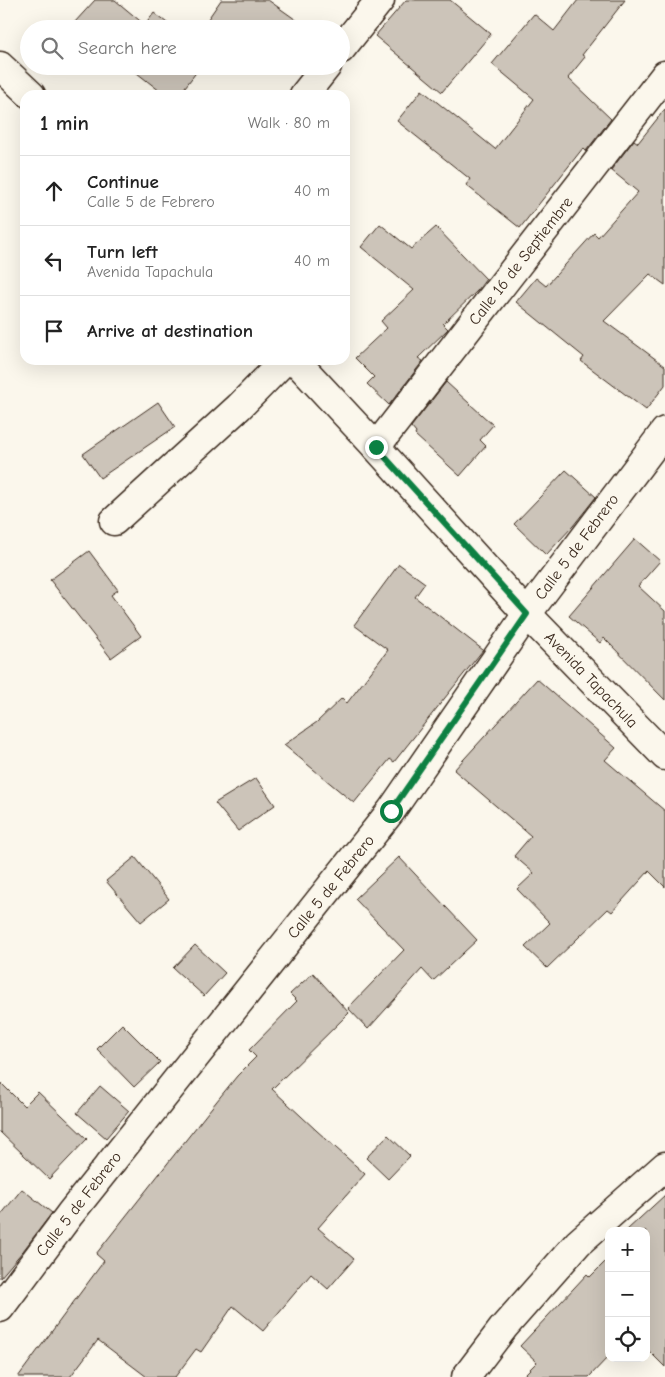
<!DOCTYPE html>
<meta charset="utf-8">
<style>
:root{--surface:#fff;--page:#f2f2f2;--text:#222;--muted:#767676;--line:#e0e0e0}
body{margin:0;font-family:"Comic Neue",sans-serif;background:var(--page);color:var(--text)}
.controls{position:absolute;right:15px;bottom:15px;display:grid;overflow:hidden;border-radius:10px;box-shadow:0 5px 20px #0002}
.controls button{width:45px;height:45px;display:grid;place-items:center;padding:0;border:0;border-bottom:1px solid var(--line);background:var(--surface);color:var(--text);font:25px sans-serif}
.stop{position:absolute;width:15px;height:15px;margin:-11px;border:4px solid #0b8043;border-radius:50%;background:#fff}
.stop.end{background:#0b8043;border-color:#fff;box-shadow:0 1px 5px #0008}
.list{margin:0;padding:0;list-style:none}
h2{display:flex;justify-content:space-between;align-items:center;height:65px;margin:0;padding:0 20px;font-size:21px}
h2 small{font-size:16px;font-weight:400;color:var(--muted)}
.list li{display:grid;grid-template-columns:32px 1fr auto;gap:15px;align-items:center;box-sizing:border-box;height:70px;padding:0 20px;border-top:1px solid var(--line)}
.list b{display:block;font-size:19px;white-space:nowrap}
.list p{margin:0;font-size:16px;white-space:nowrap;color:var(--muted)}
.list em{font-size:16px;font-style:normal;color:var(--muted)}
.icon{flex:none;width:28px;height:28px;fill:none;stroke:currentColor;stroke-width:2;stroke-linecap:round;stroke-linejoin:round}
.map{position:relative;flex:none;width:665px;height:1377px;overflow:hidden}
.search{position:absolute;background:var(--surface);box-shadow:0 5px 20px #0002;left:20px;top:20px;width:330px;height:55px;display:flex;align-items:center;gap:12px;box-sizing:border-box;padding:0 18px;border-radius:28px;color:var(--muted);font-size:19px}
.panel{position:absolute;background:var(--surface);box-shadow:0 5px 20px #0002;left:20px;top:90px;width:330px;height:275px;border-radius:15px}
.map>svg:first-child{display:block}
</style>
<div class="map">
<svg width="665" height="1377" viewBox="0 0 665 1377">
<rect width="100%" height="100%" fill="#fbf7ec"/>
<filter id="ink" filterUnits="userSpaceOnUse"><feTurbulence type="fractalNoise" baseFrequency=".02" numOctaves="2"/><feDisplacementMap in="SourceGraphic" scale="10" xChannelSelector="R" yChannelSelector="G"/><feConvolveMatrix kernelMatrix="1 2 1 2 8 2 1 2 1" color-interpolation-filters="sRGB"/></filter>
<g filter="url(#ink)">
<!-- building -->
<g fill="#ccc4b9" stroke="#3b2a1e">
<polygon points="95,0 115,0 145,25 154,13 175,29 81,29 74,23"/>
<polygon points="221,0 268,0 309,29 201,29"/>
<polygon points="406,0 450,0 491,34 442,92 375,36"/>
<polygon points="578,0 625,0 582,55 585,57 568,78 611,119 586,151 583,148 520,228 466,185 470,179 397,121 422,90 495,149 534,99 492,64 534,14 554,31"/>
<polygon points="128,66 201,66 179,95 165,95"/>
<polygon points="665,109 665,285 650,274 604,321 665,366 665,385 646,410 581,361 584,357 516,302 536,278 546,286 594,233 598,237 638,192 611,170 634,140 638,143"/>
<polygon points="380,224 411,249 436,227 486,279 478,290 443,324 448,329 418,358 423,361 389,405 367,384 374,377 355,358 387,328 381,321 414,290 361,247"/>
<polygon points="446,382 493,425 480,440 486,446 460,476 415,435 416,433 411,427"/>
<polygon points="158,402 175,427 100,478 83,454"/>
<polygon points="566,470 596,497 573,526 546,555 514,524"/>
<polygon points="635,539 660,561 638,586 665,611 665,700 604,638 600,643 569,616"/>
<polygon points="89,551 118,590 111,595 141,636 111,658 50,580"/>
<polygon points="399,564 425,583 415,597 483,650 394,762 390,759 354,803 284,745 317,722 342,698 347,703 388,650 354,625"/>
<polygon points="537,679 616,748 605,760 665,811 665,887 649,871 612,912 608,909 547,968 525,947 550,923 517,889 534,873 514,856 531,836 454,770"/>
<polygon points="256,778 275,805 238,831 215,803"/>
<polygon points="135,857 169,899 141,922 106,881"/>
<polygon points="399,857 477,940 433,981 422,969 368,1029 348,1008 404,950 355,899"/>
<polygon points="195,945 225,973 204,996 173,968"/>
<polygon points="313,973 349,1013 272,1089 316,1130 365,1174 318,1228 354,1259 328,1289 311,1274 263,1331 233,1306 201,1352 196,1349 175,1377 147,1377 98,1340 70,1377 18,1377 104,1261 96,1254 212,1107 237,1076 256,1057 249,1050 297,1001 290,994"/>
<polygon points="122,1024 160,1062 134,1087 97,1049"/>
<polygon points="0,1082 24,1106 38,1092 87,1139 49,1179 0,1132"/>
<polygon points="100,1086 129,1111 106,1138 77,1113"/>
<polygon points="388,1135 410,1156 388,1179 366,1158"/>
<polygon points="22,1189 52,1213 23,1251 0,1278 0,1216"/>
<polygon points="665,1195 665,1367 646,1348 646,1231 628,1231 627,1230"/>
<polygon points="609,1258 609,1356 589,1377 522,1377 537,1362 520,1346 587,1274 590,1277"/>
</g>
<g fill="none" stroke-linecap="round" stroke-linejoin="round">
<!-- minor casing -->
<g stroke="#3b2a1e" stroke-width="31">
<g id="minor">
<polyline points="341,49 380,0"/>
<polyline points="0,66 31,95"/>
<polyline points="304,95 327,66"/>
<polyline points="295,360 376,447 527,614 665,756"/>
<polyline points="376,447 665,75"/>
<polyline points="114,521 239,407 285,360"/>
<polyline points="0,1308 70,1214 391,811 527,614 665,431"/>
<polyline points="466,1377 504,1327 578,1243 665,1166"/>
</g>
</g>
<!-- minor -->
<use href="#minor" stroke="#fbf7ec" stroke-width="28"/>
</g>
</g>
<g fill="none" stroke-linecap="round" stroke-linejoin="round" filter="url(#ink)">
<!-- route -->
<polyline stroke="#0b8043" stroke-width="6" points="376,447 527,614 391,811"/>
</g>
<g text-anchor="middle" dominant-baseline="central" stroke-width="4.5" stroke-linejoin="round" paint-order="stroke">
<!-- street labels -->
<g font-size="16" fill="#3b2a1e" stroke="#fbf7ec">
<text transform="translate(521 261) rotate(-52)">Calle 16 de Septiembre</text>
<text transform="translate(577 547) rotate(-53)">Calle 5 de Febrero</text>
<text transform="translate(591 680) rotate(46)">Avenida Tapachula</text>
<text transform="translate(331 887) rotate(-51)">Calle 5 de Febrero</text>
<text transform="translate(79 1204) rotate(-52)">Calle 5 de Febrero</text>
</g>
</g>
</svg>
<div class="controls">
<button>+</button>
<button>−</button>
<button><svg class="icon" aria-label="locate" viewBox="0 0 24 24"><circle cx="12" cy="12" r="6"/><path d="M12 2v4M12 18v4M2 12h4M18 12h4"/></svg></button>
</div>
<div class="stop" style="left:391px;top:811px"></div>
<div class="stop end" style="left:376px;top:447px"></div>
<div class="search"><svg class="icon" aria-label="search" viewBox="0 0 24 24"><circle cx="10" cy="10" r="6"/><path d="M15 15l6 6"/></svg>Search here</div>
<section class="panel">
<h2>1 min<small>Walk · 80 m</small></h2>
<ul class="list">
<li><svg class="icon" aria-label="ahead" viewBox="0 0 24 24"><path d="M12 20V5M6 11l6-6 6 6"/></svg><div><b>Continue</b><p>Calle 5 de Febrero</p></div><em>40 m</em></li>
<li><svg class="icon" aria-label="left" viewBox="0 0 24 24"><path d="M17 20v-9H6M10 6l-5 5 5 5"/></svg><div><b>Turn left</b><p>Avenida Tapachula</p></div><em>40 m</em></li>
<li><svg class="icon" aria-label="arrive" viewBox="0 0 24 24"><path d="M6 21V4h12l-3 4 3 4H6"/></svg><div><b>Arrive at destination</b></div></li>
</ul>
</section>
</div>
